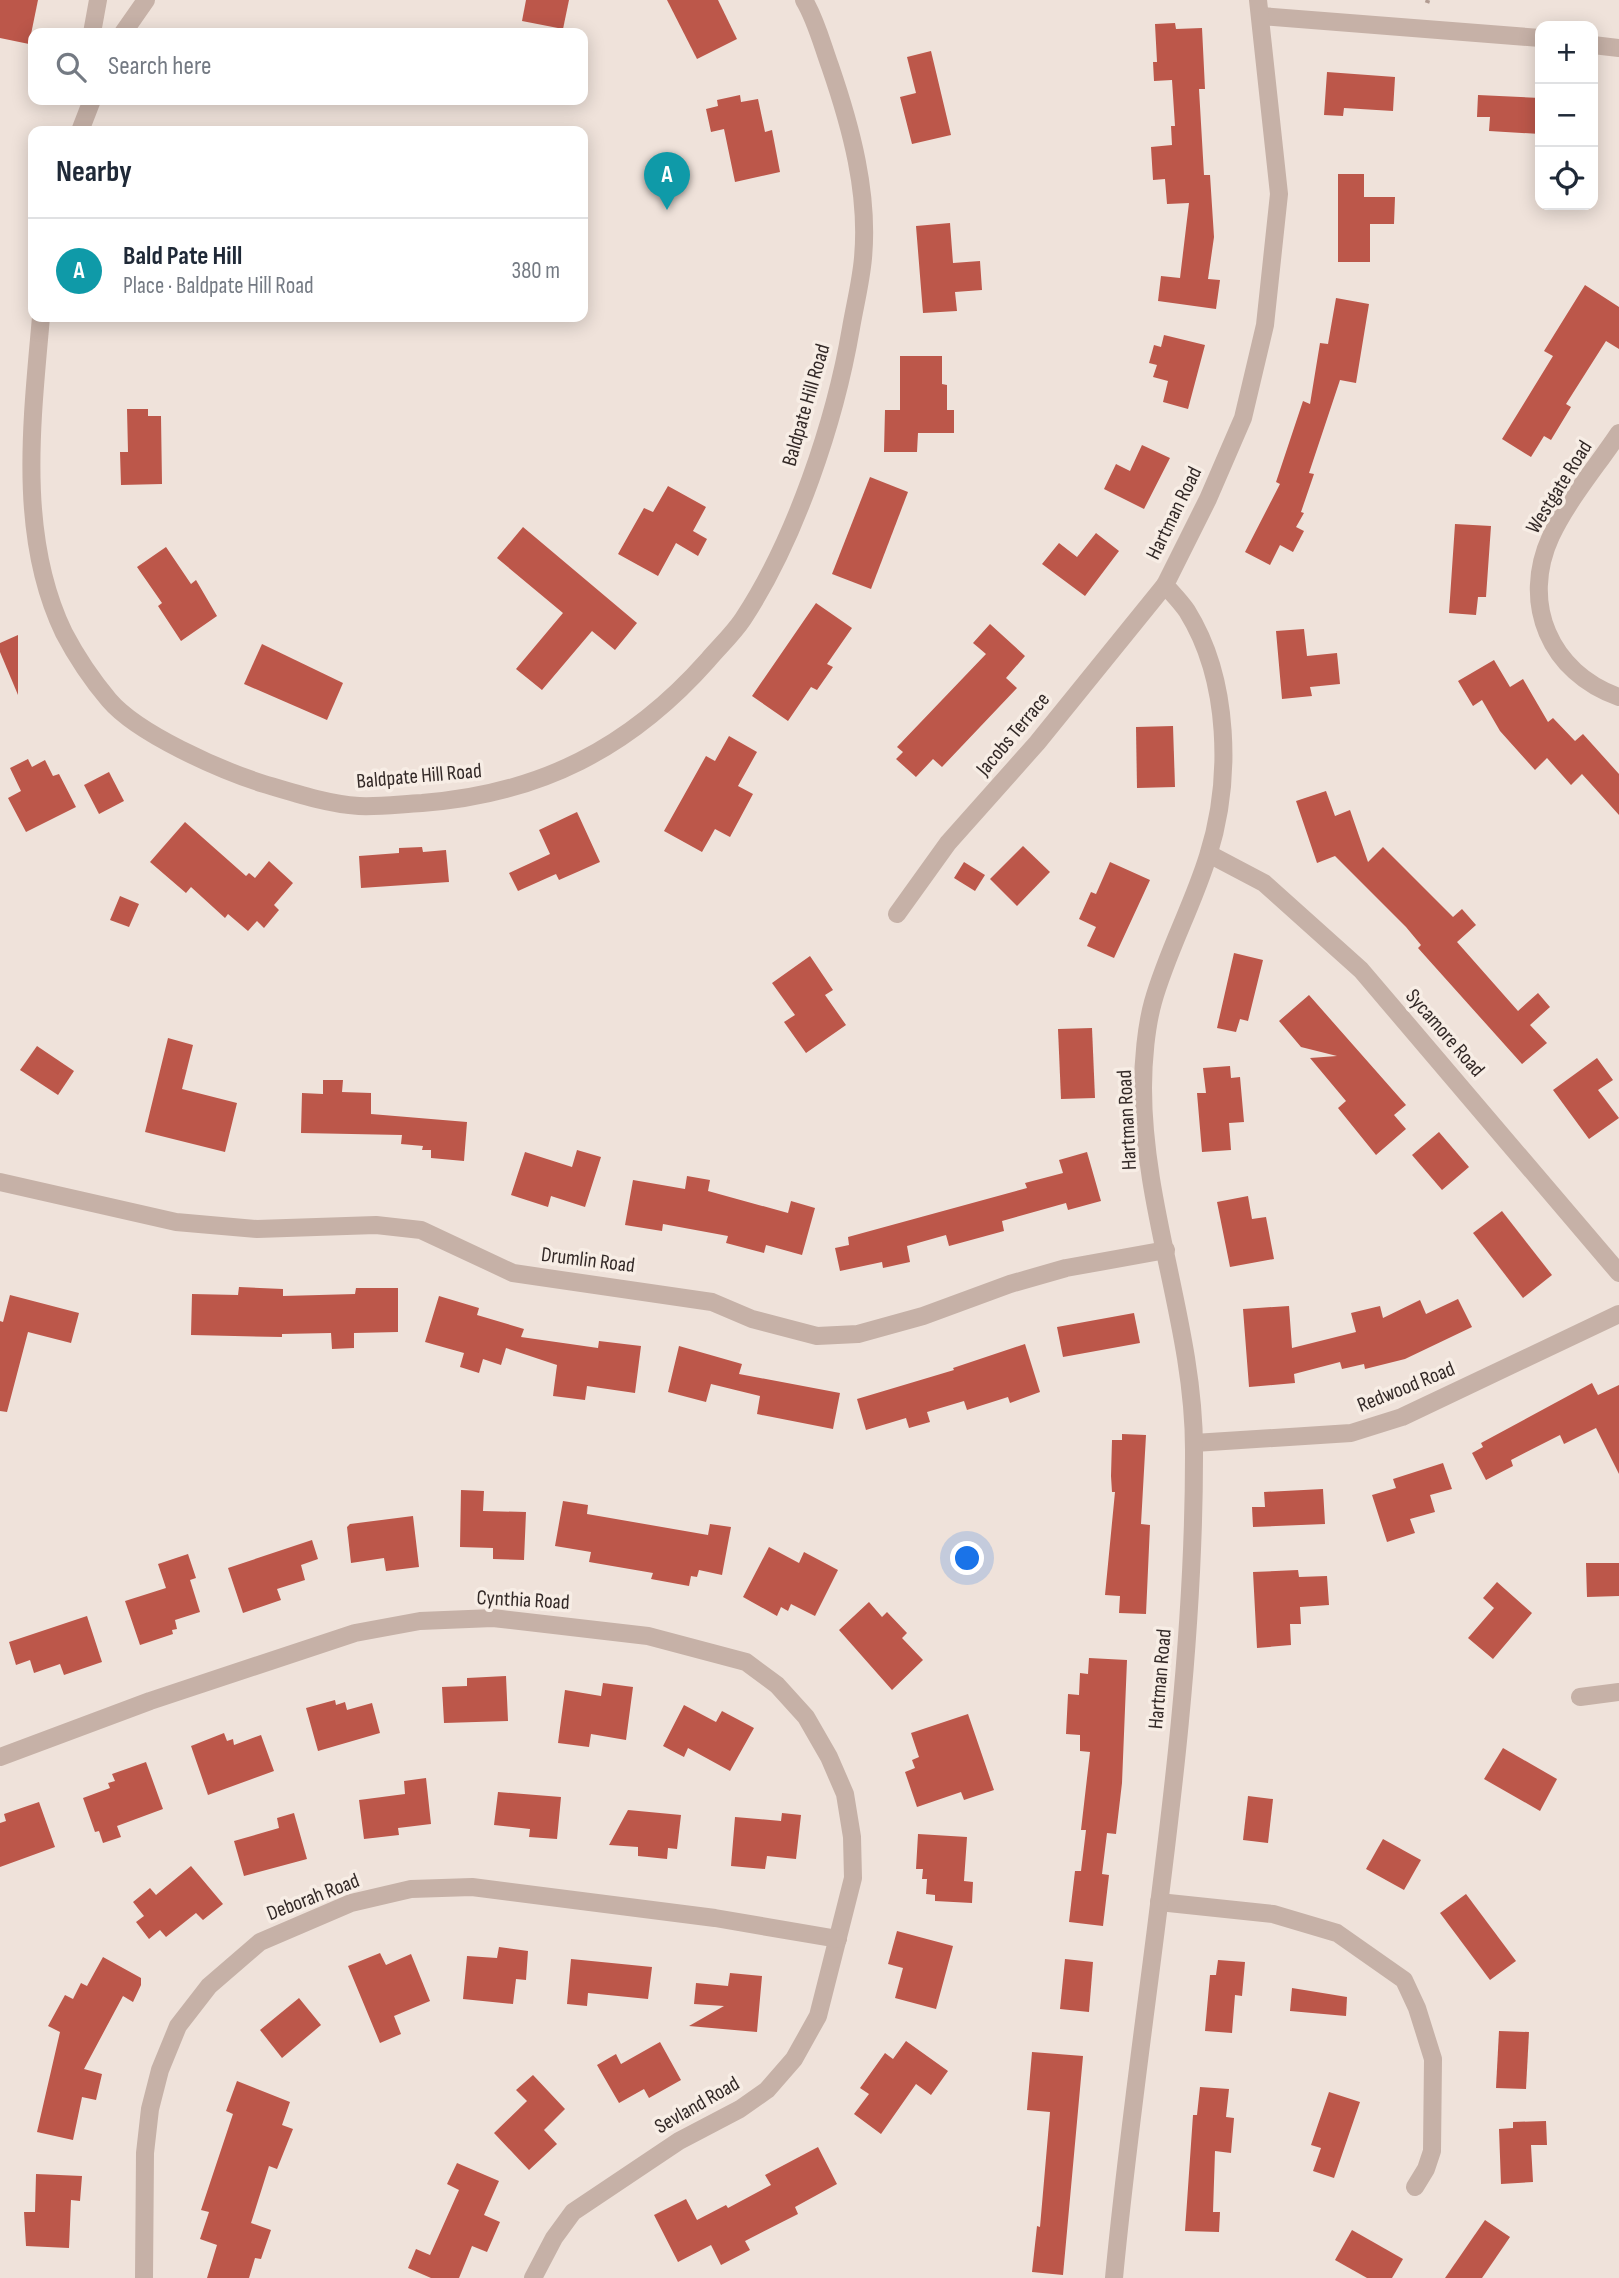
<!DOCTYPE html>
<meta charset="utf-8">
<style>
:root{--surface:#fff;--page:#f6f6f7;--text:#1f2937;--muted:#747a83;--line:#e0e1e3;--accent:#0b8043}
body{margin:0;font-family:"Sofia Sans Condensed",sans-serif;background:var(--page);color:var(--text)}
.controls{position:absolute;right:21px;top:21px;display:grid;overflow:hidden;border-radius:14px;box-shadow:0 4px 18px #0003}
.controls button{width:63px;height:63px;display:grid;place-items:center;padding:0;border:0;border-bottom:2px solid var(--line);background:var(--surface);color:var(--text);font:35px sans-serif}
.you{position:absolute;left:968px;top:1559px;width:24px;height:24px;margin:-18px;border:5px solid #fff;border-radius:50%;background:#1a73e8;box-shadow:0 0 0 10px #1a73e833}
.badge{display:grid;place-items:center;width:46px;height:46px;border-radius:50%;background:var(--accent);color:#fff;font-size:23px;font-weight:700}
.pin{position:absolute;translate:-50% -58px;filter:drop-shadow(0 2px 4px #0008)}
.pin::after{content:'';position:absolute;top:37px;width:24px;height:21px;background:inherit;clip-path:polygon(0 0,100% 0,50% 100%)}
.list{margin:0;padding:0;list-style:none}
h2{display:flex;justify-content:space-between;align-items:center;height:91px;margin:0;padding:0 28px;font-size:30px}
h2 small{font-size:23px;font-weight:400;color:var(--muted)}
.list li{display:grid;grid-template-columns:46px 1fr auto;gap:21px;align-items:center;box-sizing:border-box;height:105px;padding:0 28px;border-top:2px solid var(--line)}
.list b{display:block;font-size:26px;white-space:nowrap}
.list p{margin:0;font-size:23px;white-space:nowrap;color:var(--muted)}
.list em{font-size:23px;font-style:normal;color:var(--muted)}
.icon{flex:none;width:38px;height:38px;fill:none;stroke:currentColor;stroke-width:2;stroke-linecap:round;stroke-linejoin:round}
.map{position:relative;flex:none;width:1619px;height:2278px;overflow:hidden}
.search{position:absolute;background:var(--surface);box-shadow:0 4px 18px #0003;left:28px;top:28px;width:560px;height:77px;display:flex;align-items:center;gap:18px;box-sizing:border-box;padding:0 24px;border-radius:14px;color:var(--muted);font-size:26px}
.panel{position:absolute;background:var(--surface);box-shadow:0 4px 18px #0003;left:28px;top:126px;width:560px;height:196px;border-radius:14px}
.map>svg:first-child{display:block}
</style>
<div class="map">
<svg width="1619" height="2278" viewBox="0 0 1619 2278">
<rect width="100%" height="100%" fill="#efe2da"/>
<!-- building -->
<g fill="#bc574a">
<polygon points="0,0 38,0 29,44 0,38"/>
<polygon points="526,0 569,0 563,29 522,21"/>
<polygon points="667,0 718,0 737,39 697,59"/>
<polygon points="1175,23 1176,29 1202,28 1205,89 1199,89 1204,175 1210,175 1214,237 1208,279 1220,280 1216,309 1158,301 1161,276 1180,278 1189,203 1167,204 1165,179 1153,180 1151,147 1172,145 1171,126 1175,126 1172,80 1154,81 1153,62 1157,62 1155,24"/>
<polygon points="931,51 951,135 912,144 900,97 916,93 907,57"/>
<polygon points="1327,72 1395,77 1393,111 1344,108 1343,116 1324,115"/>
<polygon points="740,95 741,102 758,99 765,132 772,130 780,172 735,182 724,129 711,132 706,109 718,106 717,100"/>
<polygon points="1478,95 1540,98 1540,134 1489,131 1490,117 1477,117"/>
<polygon points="1338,174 1364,174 1364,197 1395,197 1394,224 1370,224 1370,262 1338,262"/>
<polygon points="950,223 953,263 980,261 982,290 955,292 957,311 923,313 916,226"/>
<polygon points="1585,285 1619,307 1619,349 1606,341 1566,404 1571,407 1551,440 1544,436 1531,457 1502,439 1553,356 1544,351"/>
<polygon points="1336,298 1369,304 1356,383 1340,380 1309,473 1314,474 1301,512 1304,513 1296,527 1304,531 1293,552 1280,545 1270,565 1245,552 1280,484 1276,482 1303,401 1310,404 1320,343 1328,344"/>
<polygon points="1164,335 1205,345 1188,409 1163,402 1168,381 1153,377 1157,365 1149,363 1154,345 1161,347"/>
<polygon points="900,356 942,356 942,384 947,385 947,410 954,410 954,433 918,433 917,452 884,452 885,410 900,410"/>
<polygon points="127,409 148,409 148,416 161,416 162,484 121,485 120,452 128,452"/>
<polygon points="1142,445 1170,458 1144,509 1104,489 1116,464 1130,471"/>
<polygon points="870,477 908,492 871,589 832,574"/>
<polygon points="668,486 706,507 693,531 707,539 698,556 676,543 658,576 618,554 644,508 653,512"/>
<polygon points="1455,524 1491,526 1486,597 1478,597 1476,615 1449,613"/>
<polygon points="523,527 637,623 615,650 592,631 542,690 516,669 563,613 497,558"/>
<polygon points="1096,533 1119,551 1085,596 1042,564 1059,543 1077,557"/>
<polygon points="166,547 191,584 196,580 217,616 181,641 158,606 162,603 137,567"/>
<polygon points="816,603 852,628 827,664 833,667 817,690 811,687 788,721 752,696"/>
<polygon points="990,624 1025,656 1006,678 1017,688 942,767 933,759 916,777 896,759 903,752 897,747 986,654 973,643"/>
<polygon points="1304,629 1307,656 1337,653 1340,684 1310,687 1312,696 1282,699 1276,631"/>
<polygon points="18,635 18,695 0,652 0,643"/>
<polygon points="262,644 343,683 327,720 244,684"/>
<polygon points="1494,660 1510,687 1523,679 1548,722 1553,718 1575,741 1583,734 1619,774 1619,815 1582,774 1571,785 1547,758 1535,770 1500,731 1482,700 1473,706 1458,681"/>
<polygon points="1173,726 1175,787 1137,788 1136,727"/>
<polygon points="729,736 757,752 738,786 753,794 730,837 715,829 702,852 664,831 706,756 715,761"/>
<polygon points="28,759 32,767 45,760 53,776 59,774 76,807 26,832 8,798 21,791 10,768"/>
<polygon points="109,772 124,801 99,814 84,785"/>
<polygon points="1326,791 1335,816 1350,810 1368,862 1383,847 1453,917 1462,909 1476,925 1457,942 1518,1011 1538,993 1550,1007 1530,1025 1547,1043 1522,1064 1418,948 1421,945 1406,927 1335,856 1317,863 1296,801"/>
<polygon points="577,812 600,862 559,880 556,874 518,891 509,873 550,854 539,830"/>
<polygon points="185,822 246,876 249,873 255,878 269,861 293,883 274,905 279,910 264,928 257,921 248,931 228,914 225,918 191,887 186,893 150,862"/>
<polygon points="1023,846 1050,872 1017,906 990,879"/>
<polygon points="422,847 423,852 446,850 449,882 361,888 359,856 399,853 399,848"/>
<polygon points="964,862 985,875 975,891 954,878"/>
<polygon points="1110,862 1150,880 1114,958 1087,946 1096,927 1079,919 1091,892 1096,894"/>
<polygon points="120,896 139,904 129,927 110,920"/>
<polygon points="1234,953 1263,960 1248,1021 1240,1019 1236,1032 1217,1028"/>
<polygon points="810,956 833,990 825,995 846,1025 806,1053 784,1022 795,1015 772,983"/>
<polygon points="1309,995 1406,1105 1394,1115 1406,1129 1376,1155 1338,1108 1346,1101 1310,1058 1337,1056 1301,1047 1279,1021"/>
<polygon points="1092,1028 1095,1098 1061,1099 1058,1029"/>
<polygon points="168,1038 193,1045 182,1089 237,1103 225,1152 145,1132"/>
<polygon points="37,1046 74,1071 58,1095 20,1070"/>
<polygon points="1597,1058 1613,1080 1598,1090 1619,1118 1589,1139 1553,1090"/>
<polygon points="1230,1066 1231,1078 1240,1077 1244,1122 1229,1123 1231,1150 1202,1152 1197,1093 1206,1093 1203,1068"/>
<polygon points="323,1080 343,1080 342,1092 371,1093 371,1114 467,1122 464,1161 431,1158 431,1150 422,1150 423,1146 401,1144 402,1135 301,1133 302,1093 323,1094"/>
<polygon points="1439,1132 1469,1167 1442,1190 1412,1155"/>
<polygon points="577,1150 601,1157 585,1207 551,1196 548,1207 511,1195 525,1152 572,1167"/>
<polygon points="1087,1152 1101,1201 1068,1210 1066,1203 1002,1221 1004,1231 949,1246 946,1235 907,1246 910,1262 883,1268 882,1262 840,1271 835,1248 849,1245 848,1237 1027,1188 1025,1183 1063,1173 1059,1160"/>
<polygon points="687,1176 710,1180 708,1191 788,1213 791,1201 815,1208 802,1255 766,1245 764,1253 726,1243 728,1236 663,1224 662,1231 625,1225 633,1180 685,1189"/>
<polygon points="1248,1196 1252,1219 1266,1217 1274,1259 1230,1267 1217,1202"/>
<polygon points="1502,1211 1552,1275 1523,1298 1473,1233"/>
<polygon points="239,1287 283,1289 283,1296 355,1294 356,1288 398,1288 398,1332 354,1333 354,1348 332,1349 331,1333 282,1334 282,1337 191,1335 192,1294 238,1295"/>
<polygon points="10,1295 79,1313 71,1343 28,1332 7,1412 0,1411 0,1321 3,1322"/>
<polygon points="439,1296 479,1308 477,1315 524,1329 521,1337 598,1348 599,1341 641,1346 635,1393 587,1386 585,1400 553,1396 557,1365 506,1348 501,1365 483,1359 479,1373 460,1367 464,1353 425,1342"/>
<polygon points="1458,1299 1472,1327 1405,1359 1365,1369 1364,1364 1342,1369 1340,1362 1294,1374 1295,1383 1249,1387 1243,1309 1289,1306 1292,1348 1356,1332 1351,1313 1380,1306 1383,1318 1420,1300 1426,1314"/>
<polygon points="1134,1313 1140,1343 1063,1357 1057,1327"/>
<polygon points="1025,1344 1040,1392 1010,1403 1008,1397 967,1410 964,1401 927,1412 930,1422 909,1428 906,1418 866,1430 857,1399 954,1370 953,1368"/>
<polygon points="679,1346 742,1364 739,1374 840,1393 833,1429 757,1414 760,1396 711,1384 706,1402 668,1392"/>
<polygon points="1592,1383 1598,1395 1619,1385 1619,1474 1596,1428 1564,1444 1560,1435 1511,1460 1513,1466 1486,1480 1472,1453 1483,1447 1481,1443"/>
<polygon points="1122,1434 1146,1435 1141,1524 1150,1525 1146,1614 1119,1613 1120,1596 1105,1595 1115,1492 1112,1492 1111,1476 1112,1440 1122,1440"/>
<polygon points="1443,1463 1452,1489 1430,1495 1435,1512 1410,1519 1415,1533 1387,1542 1372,1495 1396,1488 1393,1479"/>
<polygon points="1323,1489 1325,1524 1253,1527 1252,1507 1265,1507 1264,1492"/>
<polygon points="461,1490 484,1491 483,1511 526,1512 524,1560 493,1559 493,1548 460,1547"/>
<polygon points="563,1501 588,1505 587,1514 708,1535 710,1524 731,1527 722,1575 699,1570 697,1577 691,1576 689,1586 651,1579 653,1573 589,1562 591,1552 555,1546"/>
<polygon points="413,1516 419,1567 386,1571 384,1558 351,1563 347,1527 350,1524"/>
<polygon points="312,1540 318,1559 301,1565 305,1580 277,1589 281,1600 243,1613 228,1568"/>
<polygon points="769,1547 799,1563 804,1552 838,1570 815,1616 791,1604 788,1611 781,1607 777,1616 743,1597"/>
<polygon points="188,1554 196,1578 190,1580 200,1612 175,1620 177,1629 172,1630 173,1634 140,1645 125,1601 166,1588 158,1564"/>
<polygon points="1586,1563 1619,1563 1619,1596 1587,1597"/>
<polygon points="1298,1570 1299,1577 1327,1576 1329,1605 1300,1607 1301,1624 1290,1624 1291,1645 1257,1648 1253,1572"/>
<polygon points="1497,1582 1532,1613 1493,1659 1468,1638 1494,1608 1483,1598"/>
<polygon points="869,1602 882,1617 887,1612 907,1633 902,1638 923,1660 892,1690 839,1630"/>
<polygon points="87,1616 102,1662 64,1675 60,1664 34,1673 30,1660 16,1665 9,1642"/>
<polygon points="1089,1658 1127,1660 1122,1783 1116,1834 1107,1833 1102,1874 1109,1875 1103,1926 1069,1922 1075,1871 1081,1871 1086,1830 1081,1830 1090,1752 1080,1751 1080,1735 1066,1734 1068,1694 1079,1695 1080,1673 1088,1674"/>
<polygon points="506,1676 508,1721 444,1723 442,1687 467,1686 467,1678"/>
<polygon points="603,1683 633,1687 626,1740 591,1734 589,1747 558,1743 565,1690 601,1696"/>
<polygon points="335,1700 336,1705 345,1702 347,1710 372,1703 380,1733 318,1751 306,1708"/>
<polygon points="684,1705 716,1722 722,1711 754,1728 730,1771 688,1748 684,1757 663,1746"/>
<polygon points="968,1714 994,1790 964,1800 961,1792 917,1807 905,1772 915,1768 912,1760 919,1757 911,1733"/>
<polygon points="224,1733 227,1741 233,1739 234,1745 261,1735 274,1771 208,1795 191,1746"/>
<polygon points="1503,1748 1557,1779 1540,1811 1484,1779"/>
<polygon points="146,1762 163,1809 117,1826 121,1837 103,1843 99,1831 95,1832 83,1798 110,1788 108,1783 115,1781 112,1774"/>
<polygon points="426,1778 431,1824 398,1828 399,1835 364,1839 359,1800 405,1794 404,1781"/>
<polygon points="498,1792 561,1797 557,1839 529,1837 530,1829 494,1825"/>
<polygon points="1248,1796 1273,1799 1268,1843 1243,1840"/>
<polygon points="39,1802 55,1847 0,1867 0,1823 6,1821 4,1814"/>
<polygon points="628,1810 681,1815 677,1849 668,1848 667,1859 638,1856 638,1847 609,1845"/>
<polygon points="294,1813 307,1859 244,1876 234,1841 279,1828 277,1818"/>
<polygon points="782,1813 801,1815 796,1859 767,1856 765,1869 731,1866 735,1817 781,1821"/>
<polygon points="918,1834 967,1837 964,1881 973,1882 972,1903 935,1901 935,1895 926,1894 927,1879 922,1879 923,1869 916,1869"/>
<polygon points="1383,1839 1421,1860 1404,1890 1366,1869"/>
<polygon points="191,1866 223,1904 203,1920 196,1913 166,1937 160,1930 149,1939 136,1922 144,1916 133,1902 150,1888 156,1895"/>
<polygon points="1466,1894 1516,1961 1490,1980 1440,1913"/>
<polygon points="897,1931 953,1946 936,2009 895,1998 903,1968 888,1964"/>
<polygon points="499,1947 528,1951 526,1980 516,1979 513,2004 463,1999 467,1956 497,1958"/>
<polygon points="380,1953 386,1965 411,1954 430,2001 394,2016 401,2034 380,2043 348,1966"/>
<polygon points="103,1957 141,1978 141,1985 133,2002 123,1996 84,2069 102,2074 96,2100 82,2097 73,2140 37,2132 60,2032 48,2026 65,1995 73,1999 81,1983 87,1986"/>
<polygon points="571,1959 652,1967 648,1999 588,1993 587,2006 567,2004"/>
<polygon points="1065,1959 1093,1962 1089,2012 1060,2009"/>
<polygon points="1218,1960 1245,1962 1242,1996 1235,1995 1232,2033 1205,2031 1210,1975 1216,1975"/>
<polygon points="730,1973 762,1976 757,2032 689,2026 724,2006 694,2004 696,1983 728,1986"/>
<polygon points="1292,1988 1347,1997 1346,2016 1290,2011"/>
<polygon points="299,1998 321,2025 282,2058 260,2030"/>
<polygon points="1499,2031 1529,2032 1526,2089 1496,2088"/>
<polygon points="906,2041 948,2071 931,2095 916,2084 881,2134 854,2114 869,2094 860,2088 885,2053 893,2059"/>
<polygon points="660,2042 681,2080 649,2098 644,2089 619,2103 597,2065 616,2054 621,2064"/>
<polygon points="1032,2052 1083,2056 1063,2275 1032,2272 1037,2226 1040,2227 1050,2112 1027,2110"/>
<polygon points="533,2075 565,2109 544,2130 557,2144 529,2170 494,2133 527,2101 516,2090"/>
<polygon points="237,2081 290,2102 282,2125 293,2129 277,2169 269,2166 251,2223 271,2230 261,2259 255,2258 249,2278 207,2278 217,2245 200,2239 209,2212 201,2210 233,2114 226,2111"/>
<polygon points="1200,2087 1229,2089 1226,2117 1234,2118 1231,2153 1215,2151 1213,2212 1220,2212 1219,2232 1185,2231 1193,2115 1197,2115"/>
<polygon points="1329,2092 1360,2102 1334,2178 1313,2171 1321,2148 1311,2145"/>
<polygon points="1546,2121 1547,2145 1531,2145 1533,2182 1501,2184 1499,2129 1513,2128 1513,2122"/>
<polygon points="818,2147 837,2184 795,2207 798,2214 745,2241 750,2250 721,2265 711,2245 678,2262 654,2215 686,2199 697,2220 726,2205 728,2208 771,2185 765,2175"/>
<polygon points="457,2163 499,2181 484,2215 500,2222 487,2252 472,2246 459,2278 431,2278 408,2268 416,2249 430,2255 459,2190 447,2184"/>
<polygon points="36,2174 82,2176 80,2201 71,2200 69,2248 26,2246 24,2212 35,2212"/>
<polygon points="1485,2220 1510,2237 1482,2278 1445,2278"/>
<polygon points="1352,2230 1403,2259 1392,2278 1367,2278 1335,2260"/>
</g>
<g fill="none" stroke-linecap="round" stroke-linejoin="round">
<!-- path -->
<polyline stroke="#b19b91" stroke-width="4.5" stroke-dasharray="3.5 3.5" stroke-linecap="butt" points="1427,3 1428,0"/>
<!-- street -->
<g stroke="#c6b1a7" stroke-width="18">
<polyline points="1261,16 1540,38"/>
<polyline points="92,33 98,0"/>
<polyline points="123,33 146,0"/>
<polyline points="1593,45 1619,48"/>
<polyline points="80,131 92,100"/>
<path d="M41,317C32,420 17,536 64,633C75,654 93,681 109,700C138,734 220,770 264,784C294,793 328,804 359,806C380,807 401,804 422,803C540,794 630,748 708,660C719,647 733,634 743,619C795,540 835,422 851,328C855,305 861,281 863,258C869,193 851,127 830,66C822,44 816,20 804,0"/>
<path d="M1619,433C1597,466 1568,500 1551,536C1520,603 1550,673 1619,697"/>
<polyline points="1209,854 1264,883 1361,970 1619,1273"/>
<polyline points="897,914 948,843 1037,743 1165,585"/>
<polyline points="0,1182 176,1222 257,1229 376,1225 421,1230 513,1273 712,1302 752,1319 817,1336 858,1334 923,1316 1010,1284 1066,1268 1166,1250"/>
<polyline points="1194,1443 1351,1433 1402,1417 1619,1314"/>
<polyline points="1580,1697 1619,1692"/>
<polyline points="0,1757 150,1701 355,1633 420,1621 493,1618 648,1636 746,1662 777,1685 806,1717 829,1757 845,1794 852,1837 853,1878 818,2016 794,2059 767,2090 740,2109 679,2141 573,2212 554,2238 533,2278"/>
<polyline points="1159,1902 1273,1914 1337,1933 1404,1980 1417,2008 1433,2059 1432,2151 1426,2169 1415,2187"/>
<polyline points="144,2278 145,2153 150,2109 160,2070 178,2026 209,1986 260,1942 351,1903 411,1889 472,1887 715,1918 838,1939"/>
<path d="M1114,2278C1140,2002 1195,1727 1194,1449C1194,1327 1143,1210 1143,1088C1143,1062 1146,1027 1153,1002C1167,952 1193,905 1208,856C1232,780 1230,680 1187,611C1181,602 1172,593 1165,585L1208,499L1243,418L1265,325L1279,194L1258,0"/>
</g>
</g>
<g text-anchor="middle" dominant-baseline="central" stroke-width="7" stroke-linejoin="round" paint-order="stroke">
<!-- street labels -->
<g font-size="21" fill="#332927" stroke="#f7ede5">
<text transform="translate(806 405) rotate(-74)">Baldpate Hill Road</text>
<text transform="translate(1559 487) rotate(-58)">Westgate Road</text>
<text transform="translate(1174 513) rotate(-64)">Hartman Road</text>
<text transform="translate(1013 734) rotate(-50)">Jacobs Terrace</text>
<text transform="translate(419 776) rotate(-5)">Baldpate Hill Road</text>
<text transform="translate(1445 1033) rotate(49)">Sycamore Road</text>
<text transform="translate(1127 1120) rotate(-93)">Hartman Road</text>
<text transform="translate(588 1260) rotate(7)">Drumlin Road</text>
<text transform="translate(1406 1387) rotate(-22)">Redwood Road</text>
<text transform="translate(523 1600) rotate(3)">Cynthia Road</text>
<text transform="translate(1160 1679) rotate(-85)">Hartman Road</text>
<text transform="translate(313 1897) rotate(-21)">Deborah Road</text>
<text transform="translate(697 2105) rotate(-30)">Sevland Road</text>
</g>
</g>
</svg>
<div class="controls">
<button>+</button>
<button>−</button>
<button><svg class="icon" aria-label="locate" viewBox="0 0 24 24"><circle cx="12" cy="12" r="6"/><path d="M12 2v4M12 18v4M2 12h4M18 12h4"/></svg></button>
</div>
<div class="you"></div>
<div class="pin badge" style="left:667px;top:210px;background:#0f9aa8">A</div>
<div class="search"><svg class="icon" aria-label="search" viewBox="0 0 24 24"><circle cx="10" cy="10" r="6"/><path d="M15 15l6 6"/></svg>Search here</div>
<section class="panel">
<h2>Nearby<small></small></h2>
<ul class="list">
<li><span class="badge" style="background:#0f9aa8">A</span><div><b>Bald Pate Hill</b><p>Place · Baldpate Hill Road</p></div><em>380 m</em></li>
</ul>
</section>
</div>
